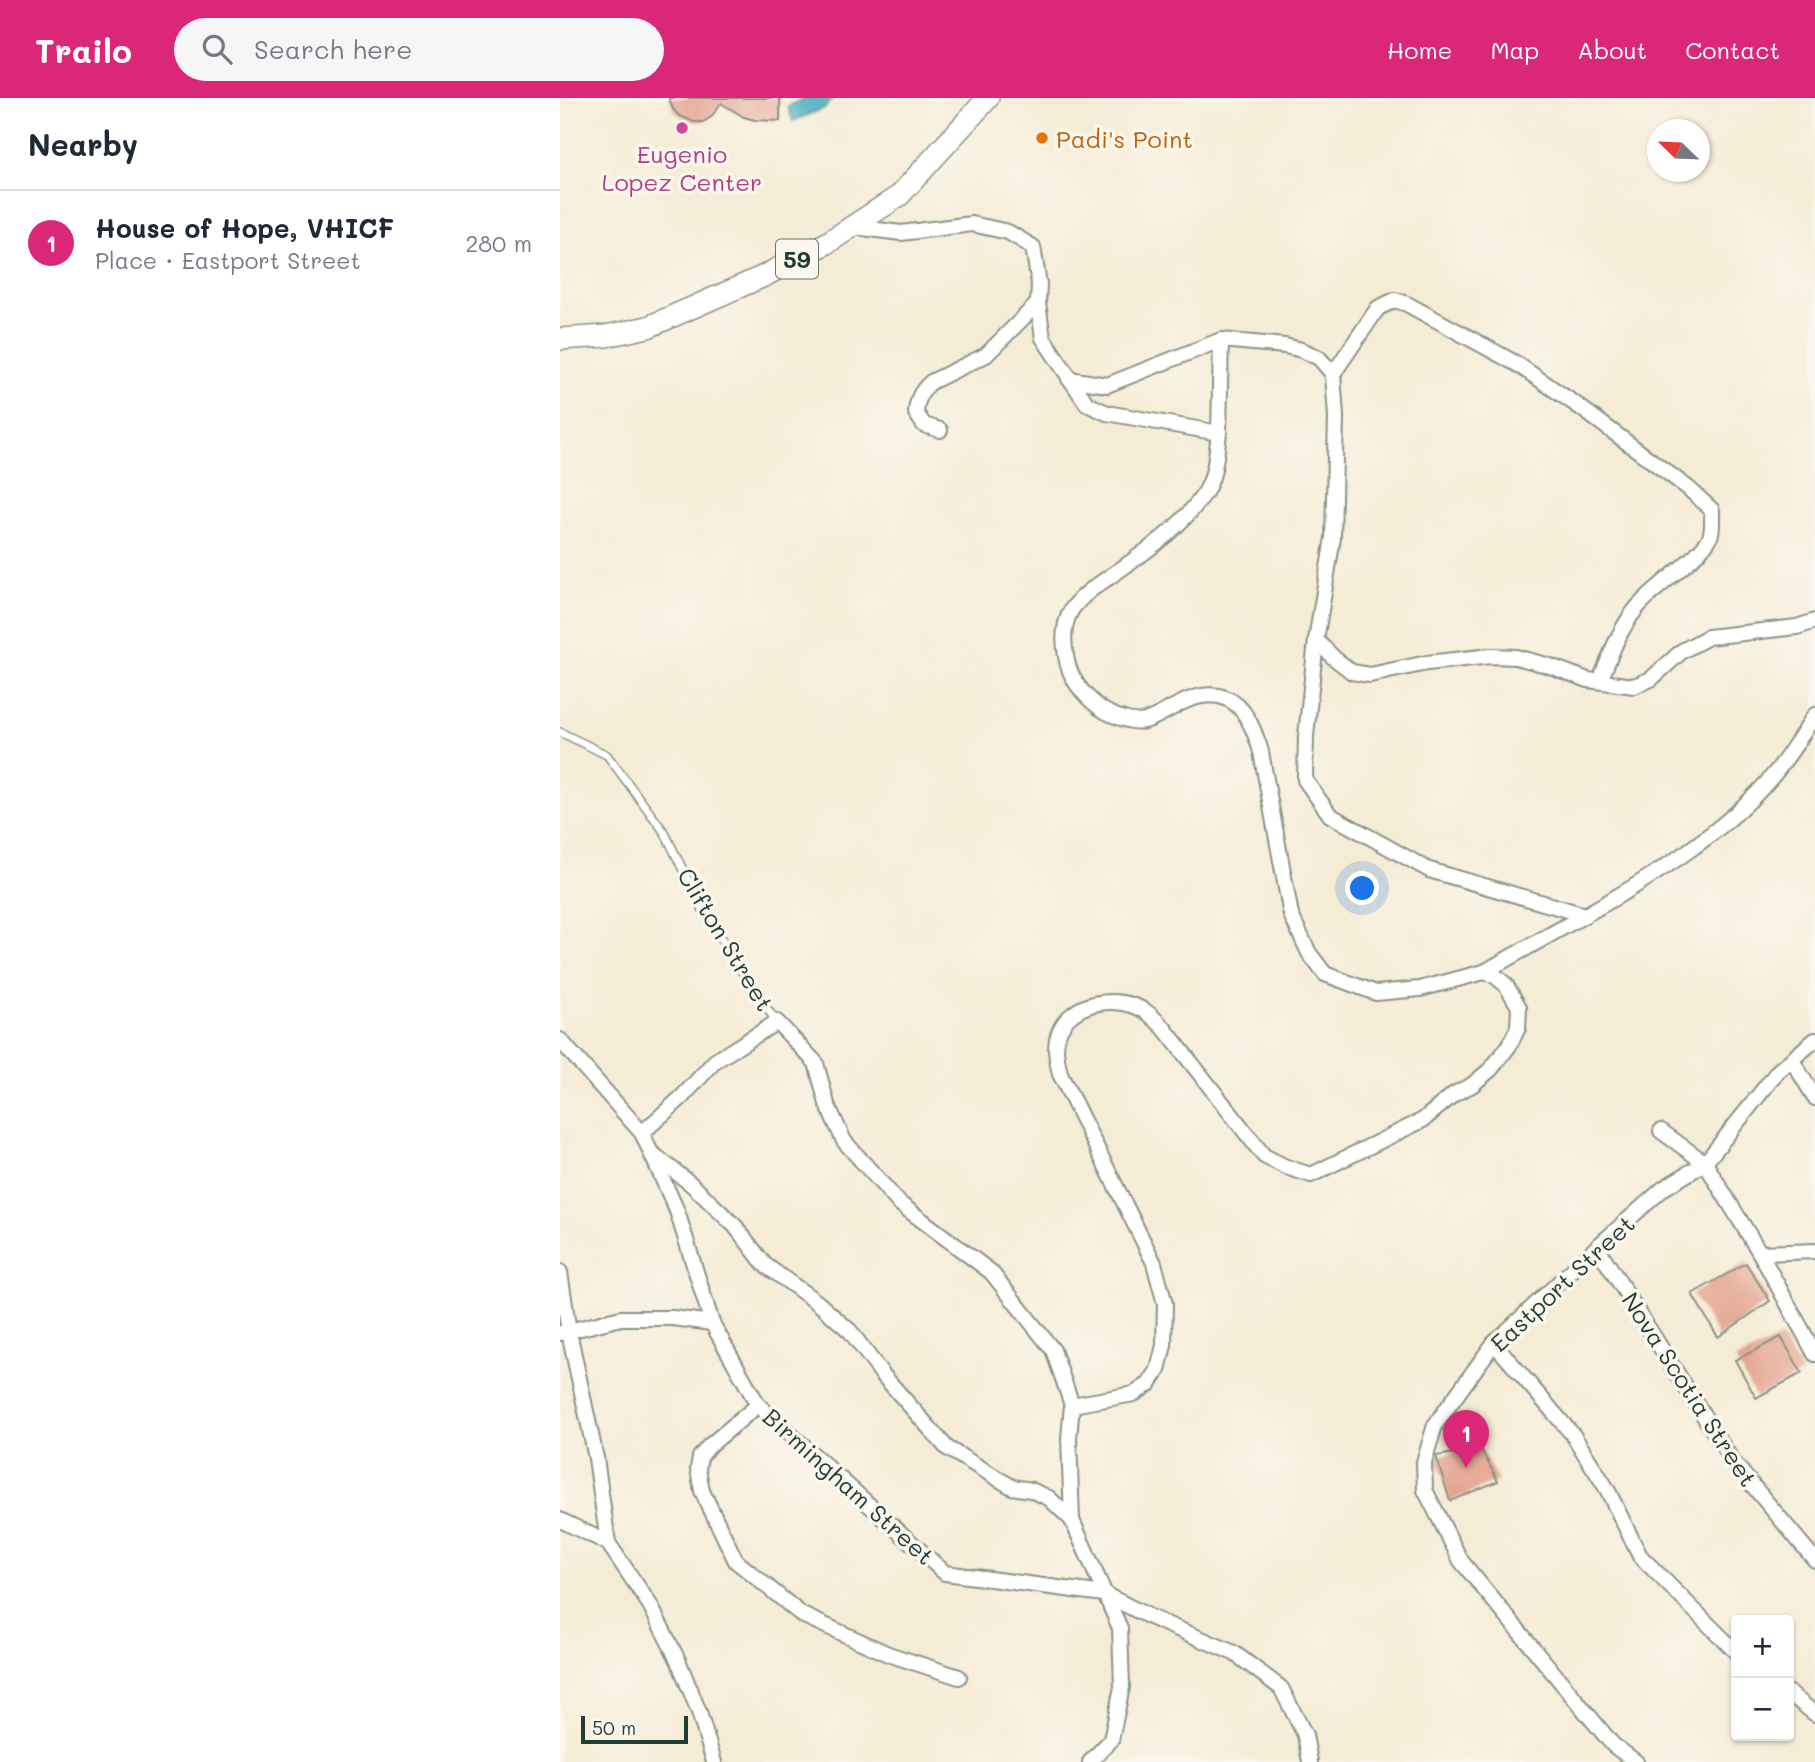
<!DOCTYPE html>
<meta charset="utf-8">
<style>
:root{--surface:#fff;--page:#f6f6f7;--text:#1f2937;--muted:#747a83;--line:#e0e1e3;--accent:#db2777}
body{margin:0;font-family:Mali,sans-serif;background:var(--page);color:var(--text)}
.controls{position:absolute;right:21px;bottom:21px;display:grid;overflow:hidden;border-radius:7px;box-shadow:0 2px 5px #0004}
.controls button{width:63px;height:63px;display:grid;place-items:center;padding:0;border:0;border-bottom:2px solid var(--line);background:var(--surface);color:var(--text);font:35px sans-serif}
.compass{position:absolute;left:1087px;top:21px;width:63px;height:63px;border-radius:50%;background:var(--surface);box-shadow:0 2px 5px #0004;rotate:293deg}
.scale{position:absolute;left:21px;bottom:18px;width:107px;box-sizing:border-box;padding-left:7px;border:4px solid #1f3d34;border-top:0;font-size:19px;line-height:24px;white-space:nowrap;color:#1f3d34;-webkit-text-stroke:5px #fbf7ec;paint-order:stroke}
.you{position:absolute;left:803px;top:791px;width:24px;height:24px;margin:-18px;border:5px solid #fff;border-radius:50%;background:#1a73e8;box-shadow:0 0 0 10px #1a73e833}
.badge{display:grid;place-items:center;width:46px;height:46px;border-radius:50%;background:var(--accent);color:#fff;font-size:23px;font-weight:700}
.pin{position:absolute;translate:-50% -58px;filter:drop-shadow(0 2px 4px #0008)}
.pin::after{content:'';position:absolute;top:37px;width:24px;height:21px;background:inherit;clip-path:polygon(0 0,100% 0,50% 100%)}
.list{margin:0;padding:0;list-style:none}
h2{display:flex;justify-content:space-between;align-items:center;height:91px;margin:0;padding:0 28px;font-size:30px}
h2 small{font-size:23px;font-weight:400;color:var(--muted)}
.list li{display:grid;grid-template-columns:46px 1fr auto;gap:21px;align-items:center;box-sizing:border-box;height:105px;padding:0 28px;border-top:2px solid var(--line)}
.list b{display:block;font-size:26px;white-space:nowrap}
.list p{margin:0;font-size:23px;white-space:nowrap;color:var(--muted)}
.list em{font-size:23px;font-style:normal;color:var(--muted)}
.icon{flex:none;width:38px;height:38px;fill:none;stroke:currentColor;stroke-width:2;stroke-linecap:round;stroke-linejoin:round}
.map{position:relative;flex:none;width:1255px;height:1664px;overflow:hidden}
header{display:flex;align-items:center;gap:42px;box-sizing:border-box;height:98px;padding:0 35px;background:var(--accent);color:#fff}
header strong{font-size:33px}
nav{display:flex;gap:38px;margin-inline-start:auto;font-size:24px}
.search{width:490px;height:63px;background:var(--page);display:flex;align-items:center;gap:18px;box-sizing:border-box;padding:0 24px;border-radius:38px;color:var(--muted);font-size:26px}
main{display:flex}
aside{flex:1;background:var(--surface)}
.map>svg:first-child{display:block}
</style>
<header>
<strong>Trailo</strong>
<div class="search"><svg class="icon" aria-label="search" viewBox="0 0 24 24"><circle cx="10" cy="10" r="6"/><path d="M15 15l6 6"/></svg>Search here</div>
<nav><a>Home</a><a>Map</a><a>About</a><a>Contact</a></nav>
</header>
<main>
<aside>
<h2>Nearby<small></small></h2>
<ul class="list">
<li><span class="badge">1</span><div><b>House of Hope, VHICF</b><p>Place · Eastport Street</p></div><em>280 m</em></li>
</ul>
</aside>
<div class="map">
<svg width="1255" height="1664" viewBox="0 0 1255 1664">
<rect width="100%" height="100%" fill="#fbf7ec"/>
<filter id="ink" filterUnits="userSpaceOnUse"><feTurbulence type="fractalNoise" baseFrequency=".0143" numOctaves="2"/><feDisplacementMap in="SourceGraphic" scale="14" xChannelSelector="R" yChannelSelector="G"/><feConvolveMatrix kernelMatrix="1 2 1 2 8 2 1 2 1" color-interpolation-filters="sRGB"/></filter>
<filter id="wash" filterUnits="userSpaceOnUse"><feTurbulence type="fractalNoise" baseFrequency=".00686" numOctaves="4" result="noise"/><feDisplacementMap in="SourceGraphic" scale="28" xChannelSelector="R" yChannelSelector="G"/><feGaussianBlur stdDeviation="1.57" result="paint"/><feColorMatrix in="noise" values="0 0 0 0 0 0 0 0 0 0 0 0 0 0 0 0 0 1.4 0 .05"/><feComposite in="paint" operator="in"/></filter>
<g filter="url(#wash)">
<rect width="100%" height="100%" fill="#f5ecd6"/>
<!-- water -->
<polygon fill="#44acc4" stroke="#32747c" stroke-width="2" points="243,0 273,0 265,10 233,23 228,9"/>
<g id="blocks">
<!-- building -->
<g fill="#e4a491">
<polygon points="109,0 220,0 220,23 195,22 184,19 161,5 151,19 143,24 134,24 118,17 113,11"/>
<polygon points="1186,1165 1210,1203 1158,1239 1132,1196"/>
<polygon points="1221,1239 1242,1275 1196,1300 1175,1262"/>
<polygon points="921,1351 938,1383 890,1403 876,1358"/>
</g>
</g>
</g>
<g filter="url(#ink)">
<use href="#blocks" fill-opacity="0" stroke="#8a9485" stroke-width="2"/>
<g fill="none" stroke-linecap="round" stroke-linejoin="round">
<!-- service casing -->
<g stroke="#8a9485" stroke-width="10">
<polyline id="service" points="0,634 47,657 105,735 140,807 194,893 217,924"/>
</g>
<!-- minor casing -->
<g stroke="#8a9485" stroke-width="18">
<g id="minor">
<path d="M294,129L341,135L412,126L448,134L473,149L479,186L478,205L483,240L527,306L547,315L659,335C656,355 656,379 644,396C624,426 591,450 561,471C544,483 524,494 512,511C503,525 503,542 506,558C509,579 523,597 540,610C550,617 572,626 585,623C600,618 613,608 628,602C673,585 690,616 701,654L731,817L749,855L765,876L816,895L860,891L924,874L934,877L946,887L959,909L958,930L949,948L931,971L912,987L894,996L863,1022L751,1077L726,1069L704,1058L604,930C599,925 593,919 588,915C560,895 509,902 498,937C494,950 497,963 500,976L594,1165L605,1206L604,1247L598,1272L589,1286L574,1296L512,1307"/>
<path d="M773,276L818,210L835,202L847,206L957,266L1021,310L1128,390L1152,412C1152,422 1153,431 1150,439C1142,458 1092,490 1076,511C1059,532 1050,558 1040,583"/>
<path d="M509,281L547,287L661,242L725,248L742,252L759,260L773,276L776,319L773,440L756,542L746,638L745,682L770,717L869,772L1025,817C1089,781 1168,733 1215,675C1230,657 1242,636 1255,617"/>
<path d="M380,332L364,327L356,315C357,301 361,293 371,284L426,257L478,205"/>
<polyline points="659,335 661,242"/>
<polyline points="756,542 774,560 792,574 810,577 867,565 931,558 956,559 990,568 1028,582 1074,588 1091,581 1122,553 1148,539 1237,529 1255,523"/>
<polyline points="924,874 1025,817"/>
<polyline points="0,942 82,1035 117,1113 152,1225 198,1307 385,1475 544,1496 592,1520 674,1555 721,1590 745,1637 750,1664"/>
<polyline points="1232,962 1255,1000"/>
<polyline points="1101,1033 1145,1065 1200,1155 1255,1256"/>
<polyline points="82,1035 122,999 155,963 217,924 256,965 267,1006 284,1043 339,1105 431,1174 493,1252 512,1307 509,1340 512,1422 560,1530 562,1589 551,1642 530,1664"/>
<polyline points="93,1056 131,1086 175,1128 205,1167 258,1205 290,1233 322,1276 387,1350 452,1389 471,1392 489,1400 512,1422"/>
<polyline points="1037,1149 1173,1364 1255,1462"/>
<polyline points="1200,1155 1255,1153"/>
<polyline points="0,1174 9,1234 36,1360 48,1445"/>
<polyline points="1,1235 61,1220 113,1220 152,1225"/>
<polyline points="934,1245 1013,1337 1047,1391 1080,1458 1176,1554"/>
<polyline points="198,1307 149,1348 140,1359 138,1371 142,1393 176,1463 242,1517 328,1556 399,1579"/>
<polyline points="0,1422 48,1445 90,1507 118,1562 139,1614 154,1664"/>
<polyline points="1229,1595 1255,1616"/>
<polyline points="1076,1664 1053,1647 901,1463 865,1392 864,1364 875,1327 934,1245 1037,1149 1104,1090 1145,1065 1218,973 1255,942"/>
</g>
</g>
<!-- primary casing -->
<g stroke="#8a9485" stroke-width="24">
<polyline id="primary" points="0,241 46,238 88,229 204,178 267,145 339,98 428,0"/>
</g>
<!-- service -->
<use href="#service" stroke="#fff" stroke-width="7"/>
<!-- minor -->
<use href="#minor" stroke="#fff" stroke-width="14"/>
<!-- primary -->
<use href="#primary" stroke="#fff" stroke-width="21"/>
</g>
</g>
<!-- markers -->
<circle fill="#d1479c" stroke="#fbf7ec" stroke-width="2.5" cx="122" cy="30" r="7"/>
<circle fill="#e8710a" stroke="#fbf7ec" stroke-width="2.5" cx="482" cy="40" r="7"/>
<g text-anchor="middle" dominant-baseline="central" stroke-width="7" stroke-linejoin="round" paint-order="stroke">
<!-- shield labels -->
<rect fill="#fbf7ec" stroke="#61756b" stroke-width="2" x="216" y="141.5" width="42" height="39" rx="5"/>
<g font-size="23" font-weight="bold" fill="#1f3d34">
<text x="237" y="161">59</text>
</g>
<!-- food labels -->
<g font-size="24" fill="#c56008" stroke="#fbf7ec" text-anchor="start">
<text x="496" y="40">Padi's Point</text>
</g>
<!-- hotel labels -->
<g font-size="24" fill="#b23c85" stroke="#fbf7ec">
<text x="122" y="55">Eugenio<tspan x="122" dy="28">Lopez Center</tspan></text>
</g>
<!-- street labels -->
<g font-size="24" fill="#1f3d34" stroke="#fbf7ec">
<text transform="translate(166 841) rotate(59)">Clifton Street</text>
<text transform="translate(1002 1185) rotate(-43)">Eastport Street</text>
<text transform="translate(1130 1291) rotate(57)">Nova Scotia Street</text>
<text transform="translate(289 1388) rotate(42)">Birmingham Street</text>
</g>
</g>
</svg>
<div class="controls">
<button>+</button>
<button>−</button>
</div>
<svg class="compass" viewBox="-18 -18 36 36"><path d="M0-13l5 13h-10z" fill="#e53935"/><path d="M0 13l5-13h-10z" fill="#747a83"/></svg>
<div class="scale">50 m</div>
<div class="you"></div>
<div class="pin badge" style="left:906px;top:1370px">1</div>
</div>
</main>
